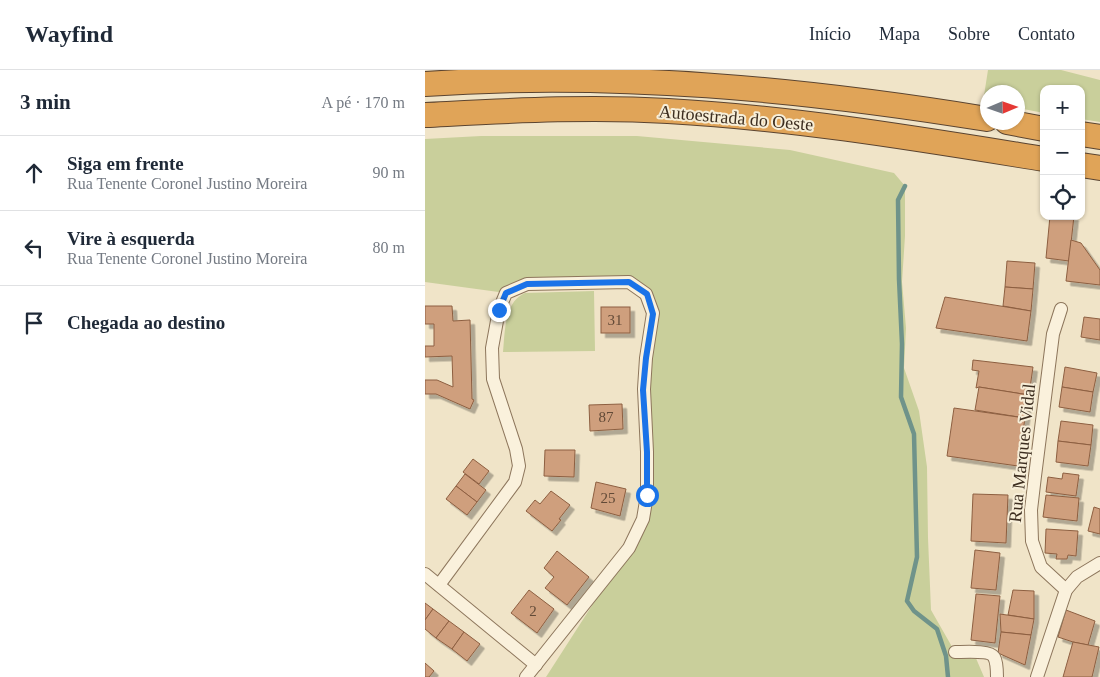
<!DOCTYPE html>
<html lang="pt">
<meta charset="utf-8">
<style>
:root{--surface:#fff;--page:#f2f2f3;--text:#1f2937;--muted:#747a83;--line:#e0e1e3}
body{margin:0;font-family:"Times New Roman",serif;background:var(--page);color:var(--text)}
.controls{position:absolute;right:15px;top:15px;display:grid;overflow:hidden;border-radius:10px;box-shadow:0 1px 4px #0004}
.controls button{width:45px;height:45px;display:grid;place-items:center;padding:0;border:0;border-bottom:1px solid var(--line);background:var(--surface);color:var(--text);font:25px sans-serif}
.compass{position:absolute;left:555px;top:15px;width:45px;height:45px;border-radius:50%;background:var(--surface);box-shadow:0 1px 4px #0004;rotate:88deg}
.stop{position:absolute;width:15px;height:15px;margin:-11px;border:4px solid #1a73e8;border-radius:50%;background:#fff}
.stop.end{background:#1a73e8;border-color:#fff;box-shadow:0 1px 5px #0008}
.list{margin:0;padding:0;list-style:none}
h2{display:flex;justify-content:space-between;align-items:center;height:65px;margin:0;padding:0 20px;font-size:21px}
h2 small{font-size:16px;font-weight:400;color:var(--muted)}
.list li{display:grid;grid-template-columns:32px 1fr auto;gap:15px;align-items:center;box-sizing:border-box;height:75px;padding:0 20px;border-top:1px solid var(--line)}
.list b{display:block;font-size:19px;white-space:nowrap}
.list p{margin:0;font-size:16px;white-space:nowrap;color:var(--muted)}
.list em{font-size:16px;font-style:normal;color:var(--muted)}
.icon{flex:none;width:28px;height:28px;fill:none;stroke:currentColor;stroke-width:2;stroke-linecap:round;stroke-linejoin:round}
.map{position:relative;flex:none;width:675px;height:607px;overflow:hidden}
header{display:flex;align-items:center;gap:30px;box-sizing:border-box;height:70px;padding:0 25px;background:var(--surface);border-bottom:1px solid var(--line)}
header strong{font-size:24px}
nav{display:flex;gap:28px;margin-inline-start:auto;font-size:18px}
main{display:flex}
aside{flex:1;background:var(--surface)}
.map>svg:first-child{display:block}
</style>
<header>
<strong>Wayfind</strong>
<nav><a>Início</a><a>Mapa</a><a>Sobre</a><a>Contato</a></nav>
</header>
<main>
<aside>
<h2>3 min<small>A pé · 170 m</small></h2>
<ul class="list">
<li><svg class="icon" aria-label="ahead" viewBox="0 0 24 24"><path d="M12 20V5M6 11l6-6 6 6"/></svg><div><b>Siga em frente</b><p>Rua Tenente Coronel Justino Moreira</p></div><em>90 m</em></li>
<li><svg class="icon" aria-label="left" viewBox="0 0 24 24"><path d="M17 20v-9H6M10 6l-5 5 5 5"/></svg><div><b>Vire à esquerda</b><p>Rua Tenente Coronel Justino Moreira</p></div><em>80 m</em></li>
<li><svg class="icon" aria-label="arrive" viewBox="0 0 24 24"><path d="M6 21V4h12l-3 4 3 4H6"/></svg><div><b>Chegada ao destino</b></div></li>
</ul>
</aside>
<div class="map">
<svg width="675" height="607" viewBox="0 0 675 607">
<defs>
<filter id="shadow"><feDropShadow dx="4.5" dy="4.5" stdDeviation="0" flood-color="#0004"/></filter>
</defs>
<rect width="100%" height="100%" fill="#f0e4c8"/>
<!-- green -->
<g fill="#c9cf9b">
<polygon points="563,0 636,0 675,10 675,52 656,49 656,19 619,19 619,43 593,38 592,22 562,22 562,33 558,32"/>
<polygon points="56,66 212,66 365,80 469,103 480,116 480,166 477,212 481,258 479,298 494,341 502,397 503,468 506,540 530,582 550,586 559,607 121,607 204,478 218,449 222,382 228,243 204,212 102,214 81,223 0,212 0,69"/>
<path d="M169,221L170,281L78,282C80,262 79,232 100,223Z"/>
</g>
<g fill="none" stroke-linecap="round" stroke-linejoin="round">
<!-- stream -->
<polyline stroke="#6f938a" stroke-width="4.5" points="480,116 473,130 474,209 477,274 476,327 489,364 492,487 482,531 489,541 512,559 521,586 523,607"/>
</g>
<!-- building -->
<g fill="#cf9f7d" stroke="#8d5f41" filter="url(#shadow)">
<polygon points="625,146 649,146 644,191 621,188"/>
<polygon points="646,170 656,173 675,200 675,215 641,211"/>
<polygon points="582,191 610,193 608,219 580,217"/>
<polygon points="580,217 608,219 606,241 578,236"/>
<polygon points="520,227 606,241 602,271 511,258"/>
<polygon points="0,236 27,236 28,251 45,250 47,329 49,330 45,339 11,324 0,324 0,310 12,310 28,317 27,286 0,287 0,276 9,276 9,254 0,254"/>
<rect x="176" y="237" width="29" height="26"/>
<polygon points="659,247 675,249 675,270 656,267"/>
<polygon points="548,290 608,297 604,325 554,317 551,318 554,301 547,300"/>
<polygon points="640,297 672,303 668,322 637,317"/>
<polygon points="554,317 604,325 600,348 550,340"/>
<polygon points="637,317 668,322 665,342 634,337"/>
<polygon points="197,334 198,359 165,361 164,335"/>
<polygon points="529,338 600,348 593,396 522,386"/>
<polygon points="636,351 668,355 666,375 633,371"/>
<polygon points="633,371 666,375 663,396 631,392"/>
<polygon points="120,380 150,380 149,407 119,406"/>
<polygon points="48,389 64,401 54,414 38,402"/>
<polygon points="638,403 654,405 651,426 621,422 623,407 637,409"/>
<polygon points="40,404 61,420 52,432 31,416"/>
<polygon points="171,412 201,419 195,446 166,438"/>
<polygon points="31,416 52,432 42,445 21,429"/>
<polygon points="126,421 145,435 134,449 136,450 127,461 101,441 110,430 115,434"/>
<polygon points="548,424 583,425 581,473 546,471"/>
<polygon points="621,425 654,428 652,451 618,447"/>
<polygon points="669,437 675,439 675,464 663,461"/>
<polygon points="621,459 653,461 651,486 643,485 642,489 631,489 632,484 620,483"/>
<polygon points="550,480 575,483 571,520 546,518"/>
<polygon points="132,481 164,507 142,535 120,518 129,507 119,498"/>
<polygon points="104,520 129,539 112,563 86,543"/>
<polygon points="588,520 609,521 609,549 583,545"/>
<polygon points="551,524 575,526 570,573 546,570"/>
<polygon points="0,533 8,539 0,550"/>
<polygon points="8,539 24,551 11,568 0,559 0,550"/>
<polygon points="641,540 670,551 663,575 648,572 633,567"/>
<polygon points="575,544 609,549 606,565 576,562"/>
<polygon points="24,551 39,562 27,579 11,568"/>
<polygon points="39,562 55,574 42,591 27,579"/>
<polygon points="576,562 606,565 600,595 573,583"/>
<polygon points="648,572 674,577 667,607 638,607"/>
<polygon points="0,593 9,601 4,607 0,607"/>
</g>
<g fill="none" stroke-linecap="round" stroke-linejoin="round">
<!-- street casing -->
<g stroke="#8d765c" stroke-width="14">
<g id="street">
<polyline points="636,239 628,264 610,406 606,440 607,471 616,497 641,520"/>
<polyline points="0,504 111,595"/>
<polyline points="14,515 90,412 94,396 91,379 68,309 67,278 74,240 81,223 102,214 204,212 221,224 228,243 221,288 219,319 222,382 222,425 218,449 204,478 101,607"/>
<path d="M530,582C539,582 565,580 569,587C572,592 572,601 572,607"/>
<polyline points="612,607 641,520 652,507 675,493"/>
</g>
</g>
<!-- highway casing -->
<g stroke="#5b4430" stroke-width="26">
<g id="highway">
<path d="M0,14C188,1 377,19 562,49"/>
<path d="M0,45C81,41 162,36 243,41C369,48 494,69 619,89"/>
<polyline points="582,52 619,59"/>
<polyline points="656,64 675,67"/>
<polyline points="656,95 675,98"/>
</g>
</g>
<!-- street -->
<use href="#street" stroke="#faf1dc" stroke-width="12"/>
<!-- highway -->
<use href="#highway" stroke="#e0a458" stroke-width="24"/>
</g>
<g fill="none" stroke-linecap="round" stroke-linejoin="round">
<!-- route -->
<polyline stroke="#1a73e8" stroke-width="6" points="74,240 81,223 102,214 204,212 222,224 228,244 221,288 218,320 222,382 222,425"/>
</g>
<g text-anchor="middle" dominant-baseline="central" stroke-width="4" stroke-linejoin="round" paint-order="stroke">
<!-- number labels -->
<g font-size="15" fill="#624a37">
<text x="190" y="250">31</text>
<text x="181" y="347">87</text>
<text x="183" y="428">25</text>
<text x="108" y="541">2</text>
</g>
<!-- street labels -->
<g font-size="18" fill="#3d2e20" stroke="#f7eed8">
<text transform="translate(311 48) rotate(5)">Autoestrada do Oeste</text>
<text transform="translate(597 383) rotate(-84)">Rua Marques Vidal</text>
</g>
</g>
</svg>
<div class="controls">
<button>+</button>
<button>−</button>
<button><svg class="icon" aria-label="locate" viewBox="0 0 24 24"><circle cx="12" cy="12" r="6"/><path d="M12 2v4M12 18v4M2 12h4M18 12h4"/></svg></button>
</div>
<svg class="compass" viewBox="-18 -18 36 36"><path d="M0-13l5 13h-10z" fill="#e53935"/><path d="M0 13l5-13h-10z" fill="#747a83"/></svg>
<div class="stop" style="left:222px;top:425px"></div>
<div class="stop end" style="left:74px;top:240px"></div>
</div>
</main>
